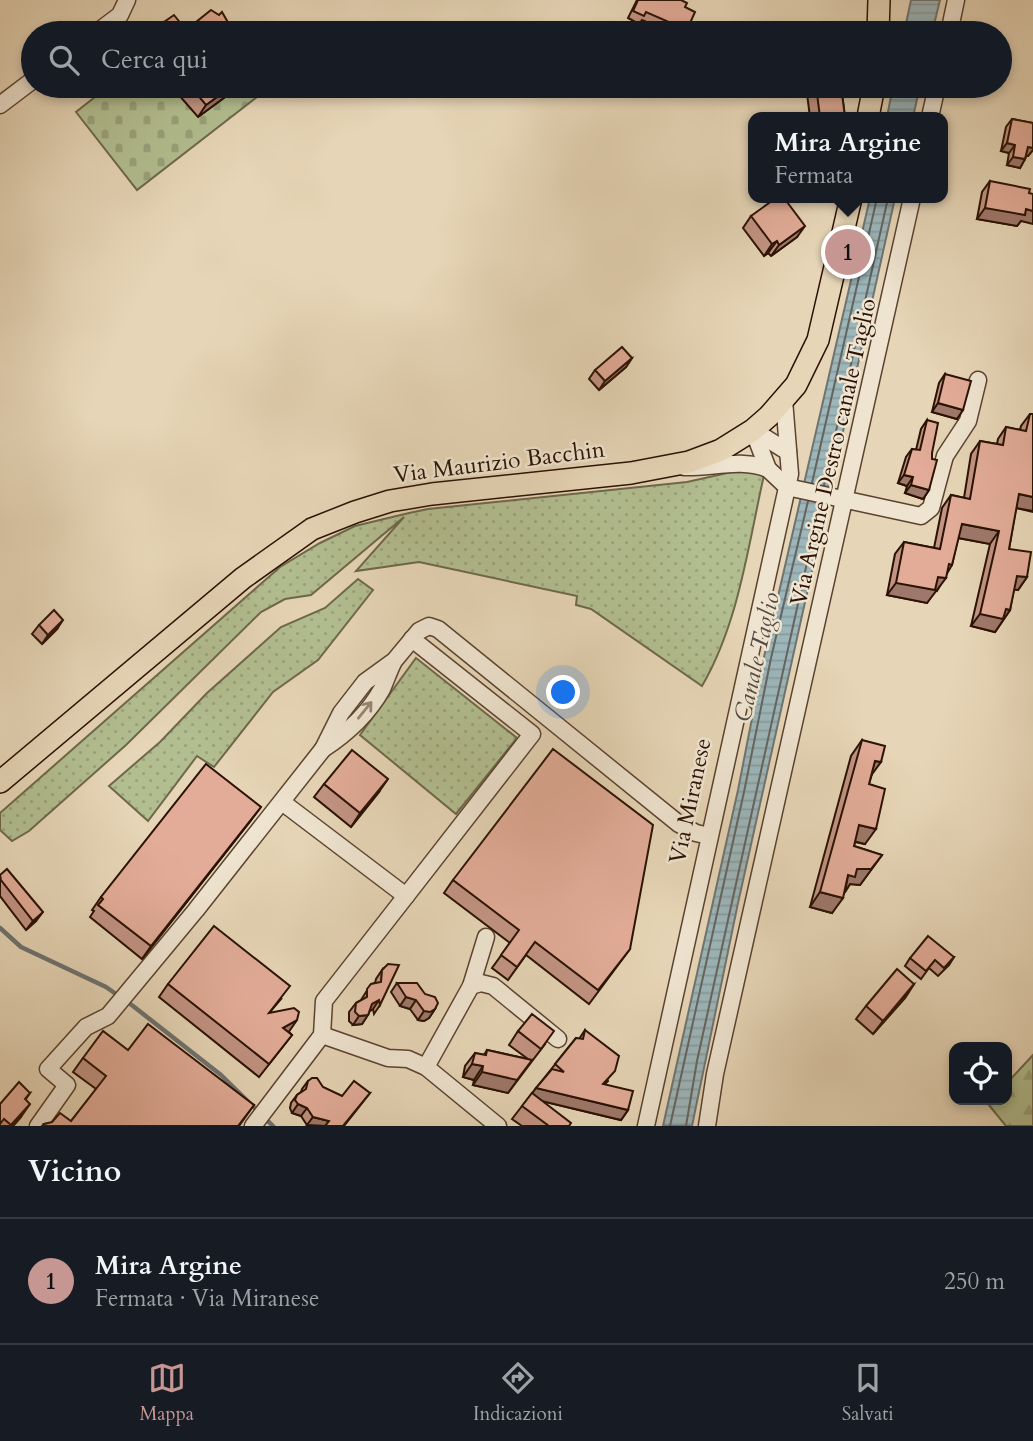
<!DOCTYPE html>
<html lang="it">
<meta charset="utf-8">
<style>
:root{--surface:#171b24;--page:#242831;--text:#f1f3f6;--muted:#9ea1a6;--line:#363941;--accent:#c59692}
body{margin:0;font-family:Cardo,serif;background:var(--page);color:var(--text)}
.controls{position:absolute;right:21px;bottom:21px;display:grid;overflow:hidden;border-radius:14px;box-shadow:0 4px 10px #0003}
.controls button{width:63px;height:63px;display:grid;place-items:center;padding:0;border:0;border-bottom:2px solid var(--line);background:var(--surface);color:var(--text);font:35px sans-serif}
.you{position:absolute;left:564px;top:693px;width:24px;height:24px;margin:-18px;border:5px solid #fff;border-radius:50%;background:#1a73e8;box-shadow:0 0 0 10px #1a73e833}
.badge{display:grid;place-items:center;width:46px;height:46px;border-radius:50%;background:var(--accent);color:#111;font-size:23px;font-weight:700}
.pin{position:absolute;translate:-50% -50%;border:4px solid #fff;box-shadow:0 2px 7px #0006}
.popup{position:absolute;left:748px;top:112px;width:200px;height:91px;box-sizing:border-box;display:grid;place-content:center;border-radius:14px;background:var(--surface);filter:drop-shadow(0 2px 5px #0005);font-size:23px;white-space:nowrap;color:var(--muted)}
.popup b{font-size:26px;color:var(--text)}
.popup::after{content:'';position:absolute;left:50%;top:100%;margin-left:-14px;border:14px solid transparent;border-top-color:var(--surface)}
.list{margin:0;padding:0;list-style:none}
h2{display:flex;justify-content:space-between;align-items:center;height:91px;margin:0;padding:0 28px;font-size:30px}
h2 small{font-size:23px;font-weight:400;color:var(--muted)}
.list li{display:grid;grid-template-columns:46px 1fr auto;gap:21px;align-items:center;box-sizing:border-box;height:126px;padding:0 28px;border-top:2px solid var(--line)}
.list b{display:block;font-size:26px;white-space:nowrap}
.list p{margin:0;font-size:23px;white-space:nowrap;color:var(--muted)}
.list em{font-size:23px;font-style:normal;color:var(--muted)}
.icon{flex:none;width:38px;height:38px;fill:none;stroke:currentColor;stroke-width:2;stroke-linecap:round;stroke-linejoin:round}
.map{position:relative;flex:none;width:1033px;height:1126px;overflow:hidden}
.search{position:absolute;background:var(--surface);box-shadow:0 4px 10px #0003;left:21px;right:21px;top:21px;height:77px;display:flex;align-items:center;gap:18px;box-sizing:border-box;padding:0 24px;border-radius:38px;color:var(--muted);font-size:26px}
.sheet{height:217px;background:var(--surface)}
nav{display:flex;justify-content:space-around;align-items:center;box-sizing:border-box;height:98px;border-top:2px solid var(--line);background:var(--surface);font-size:19px;color:var(--muted)}
nav a{display:grid;justify-items:center;gap:4px}
nav .on{color:var(--accent)}
.map>svg:first-child{display:block}
</style>
<div class="map">
<svg width="1033" height="1126" viewBox="0 0 1033 1126">
<defs>
<pattern id="grass-dots" width="8" height="8" patternUnits="userSpaceOnUse" patternTransform="scale(1.75)"><rect width="8" height="8" fill="#b2be90"/><path d="M2 2h.1M6 6h.1" fill="none" stroke="#99a27b" stroke-width="1.8" stroke-linecap="round"/></pattern>
<pattern id="forest-firs" width="22" height="20" patternUnits="userSpaceOnUse" patternTransform="scale(1.75)"><rect width="22" height="20" fill="#b2be90"/><path d="M5 1l3.5 6h-7zM16 11l3.5 6h-7z" fill="#99a27b"/></pattern>
<pattern id="cemetery-stones" width="16" height="16" patternUnits="userSpaceOnUse" patternTransform="scale(1.75)"><rect width="16" height="16" fill="#b2be90"/><path d="M2 7V4a2 2 0 0 1 4 0v3zM10 15v-3a2 2 0 0 1 4 0v3z" fill="#99a27b"/></pattern>
<pattern id="water-rules" width="6" height="5" patternUnits="userSpaceOnUse" patternTransform="scale(1.75)"><rect width="6" height="5" fill="#9cb6ba"/><path d="M0 2.5h6" fill="none" stroke="#879b9e"/></pattern>
</defs>
<rect width="100%" height="100%" fill="#e6d5b6"/>
<filter id="stains"><feTurbulence type="fractalNoise" baseFrequency=".00286" numOctaves="4"/><feColorMatrix values="0 0 0 0 .2 0 0 0 0 .09 0 0 0 0 .02 0 0 0 .5 -.17"/></filter>
<radialGradient id="worn" r=".72"><stop offset=".6" stop-color="#630" stop-opacity="0"/><stop offset="1" stop-color="#630" stop-opacity=".3"/></radialGradient>
<!-- grass -->
<g fill="url(#grass-dots)" stroke="#6e684a" stroke-width="2">
<path d="M745,469L764,475C748,546 739,622 702,686L591,609L576,605L577,596L419,562L356,571L404,517L311,595L285,599L261,612L126,745L29,831L12,841L0,830V813L280,567L320,543L355,526L409,513L428,509L687,482Z"/>
<polygon points="358,579 373,590 318,660 273,692 214,767 197,756 148,821 109,786 160,742 207,693 281,627 325,608"/>
<polygon points="416,658 517,738 456,814 360,735"/>
</g>
<!-- forest -->
<polygon fill="url(#forest-firs)" stroke="#6e684a" stroke-width="2" points="1033,1055 1033,1126 1006,1126 988,1104 991,1100 1007,1100 1007,1083"/>
<!-- cemetery -->
<polygon fill="url(#cemetery-stones)" stroke="#6e684a" stroke-width="2" points="109,86 249,86 257,97 137,190 76,112"/>
<!-- water -->
<g fill="url(#water-rules)" stroke="#6f7471" stroke-width="2">
<polygon points="911,0 940,0 932,33 904,33"/>
<polygon points="893,86 920,86 913,117 887,117"/>
<polygon points="870,198 895,198 738,903 692,1126 663,1126 738,790 764,657"/>
</g>
<g fill="none" stroke-linecap="round" stroke-linejoin="round">
<!-- shore -->
<g stroke="#64645f" stroke-width="2">
<polyline points="812,483 877,198"/>
<polyline points="824,485 888,198"/>
<polyline points="670,1126 744,792 771,658 808,501"/>
<polyline points="686,1126 697,1061 732,902 820,504"/>
</g>
<!-- stream -->
<polyline stroke="#6f7471" stroke-width="4.5" points="0,928 21,947 106,987 133,1006 221,1075 273,1126"/>
<!-- minor casing -->
<g stroke="#5a4330" stroke-width="19">
<g id="minor">
<polyline points="96,33 120,15 127,0"/>
<polyline points="949,33 956,0"/>
<polyline points="0,105 33,80"/>
<polyline points="930,117 937,86"/>
<polyline points="753,430 768,469 787,487 921,516 931,508 945,456 968,421 978,380"/>
<polyline points="753,430 788,452"/>
<path d="M684,467C712,468 741,458 768,469"/>
<path d="M323,749C346,734 368,714 382,689C386,680 389,671 393,663"/>
<polyline points="282,802 406,896 532,734 412,639"/>
<polyline points="471,986 486,937"/>
<polyline points="322,1035 388,1058 408,1059 426,1067 498,1126"/>
<polyline points="426,1067 471,986 481,983 493,986 558,1039"/>
<polyline points="38,1126 67,1085 48,1069 86,1027 108,1016 196,910 323,749 341,713 365,682 394,661 419,631 429,626 438,629 679,824 696,833 709,836"/>
<polyline points="253,1126 322,1035 324,1001 406,896"/>
<polyline points="646,1126 790,474 784,400"/>
<polyline points="707,1126 715,1074 912,198"/>
</g>
</g>
<!-- major casing -->
<g stroke="#2b1204" stroke-width="24">
<g id="major">
<polyline points="878,33 879,0"/>
<polyline points="868,117 874,86"/>
<polyline points="0,782 243,578 312,529 355,512 390,501 432,494 631,473 689,462 721,450 753,430 769,416 796,385 818,340 851,198"/>
</g>
</g>
<!-- minor -->
<use href="#minor" stroke="#efe4d0" stroke-width="16"/>
<!-- major -->
<use href="#major" stroke="#e6d5b6" stroke-width="21"/>
</g>
<!-- wall -->
<g fill="#c29483" stroke="#2b1204" stroke-width="2">
<polygon points="637,0 681,0 685,7 687,30 685,33 673,33 642,20 639,24 628,18"/>
<polygon points="164,22 186,30 234,33 156,33"/>
<polygon points="171,86 240,86 198,117"/>
<polygon points="806,86 841,86 845,117 810,117"/>
<polygon points="1012,119 1033,123 1033,150 1028,156 1026,156 1025,159 1020,168 1007,165 1009,153 1001,151 1006,127"/>
<polygon points="990,181 1021,221 1017,226 977,219 982,192"/>
<polygon points="751,216 797,237 771,256 768,253 764,256 743,228"/>
<polygon points="632,358 626,367 599,390 589,379 595,370"/>
<polygon points="945,374 957,419 932,412 939,383"/>
<polygon points="1030,414 1033,414 1033,512 1016,508 1009,549 1027,577 1018,590 1014,589 1010,610 995,632 971,626 990,544 958,538 952,565 937,591 935,590 927,603 887,595 895,554 904,542 934,548 942,508 951,495 964,498 971,454 980,441 997,444 998,439 1006,427 1020,430 1021,426"/>
<polygon points="927,420 932,453 929,490 923,499 905,493 907,486 898,483 906,457 912,449 916,450 921,429"/>
<polygon points="39,625 57,629 42,644 32,634"/>
<polygon points="862,740 872,774 869,784 865,844 855,842 854,846 882,855 860,885 850,884 832,913 810,907 851,756"/>
<polygon points="324,784 379,792 351,827 314,797"/>
<polygon points="252,819 142,959 90,917 94,911 92,910 101,897"/>
<polygon points="0,875 36,921 26,930 0,896"/>
<polygon points="453,880 630,949 589,1004 526,955 508,980 492,968 510,943 444,893"/>
<polygon points="954,957 949,965 938,976 929,968 921,979 905,966 910,958"/>
<polygon points="382,970 380,1005 374,1014 373,1009 370,1011 362,1024 353,1025 349,1021 349,1012 356,1003 361,1000 371,984 375,983 376,979"/>
<polygon points="397,983 435,1009 429,1018 424,1021 418,1020 410,1009 400,1006 391,992"/>
<polygon points="168,984 281,999 270,1012 292,1035 259,1077 159,997"/>
<polygon points="914,984 905,998 873,1034 856,1019 866,1006"/>
<polygon points="585,1030 608,1081 605,1084 628,1110 621,1120 542,1101 569,1126 522,1126 512,1119 522,1106 576,1038 579,1039"/>
<polygon points="518,1031 545,1044 508,1093 473,1085 474,1080 463,1077 465,1066 475,1053 484,1055 487,1050 528,1059 509,1045"/>
<polygon points="128,1050 254,1105 239,1126 42,1126 44,1124 71,1121 96,1089 73,1072 83,1058"/>
<polygon points="308,1081 342,1096 370,1093 344,1126 311,1126 307,1125 301,1116 292,1113 290,1108 291,1103 297,1095 301,1092 302,1089"/>
<polygon points="30,1093 26,1099 21,1117 13,1126 0,1126 0,1104"/>
</g>
<!-- shaded-wall -->
<g fill="#9e786a" stroke="#2b1204" stroke-width="2">
<polygon points="232,86 240,86 198,117 206,105"/>
<polygon points="1007,143 1015,145 1009,153 1001,151"/>
<polygon points="1028,147 1033,148 1033,150 1028,156 1022,155"/>
<polygon points="1013,157 1025,159 1020,168 1007,165"/>
<polygon points="985,208 1026,209 1033,211 1033,224 1021,221 1017,226 977,219"/>
<polygon points="805,226 797,237 771,256 779,245"/>
<polygon points="777,241 768,253 764,256 772,244"/>
<polygon points="632,358 626,367 599,390 605,381"/>
<polygon points="938,403 963,410 957,419 932,412"/>
<polygon points="904,475 913,477 907,486 898,483"/>
<polygon points="911,485 929,490 923,499 905,493"/>
<polygon points="1019,494 1033,497 1033,511 1010,507"/>
<polygon points="962,524 999,531 990,544 953,537"/>
<polygon points="1017,576 1027,577 1018,590 1008,589"/>
<polygon points="938,577 946,578 927,603 887,595 896,583"/>
<polygon points="1006,609 1010,610 995,632 971,626 980,614"/>
<polygon points="63,620 57,629 42,644 48,635"/>
<polygon points="875,761 881,762 870,777"/>
<polygon points="388,779 379,792 351,827 360,813"/>
<polygon points="261,807 252,819 142,959 151,946"/>
<polygon points="859,825 876,829 865,844 849,840"/>
<polygon points="882,855 860,885 850,884 845,892 848,875 857,869"/>
<polygon points="820,892 843,898 832,913 810,907"/>
<polygon points="43,912 36,921 26,930 33,921"/>
<polygon points="914,984 905,998 873,1034 883,1021"/>
<polygon points="406,997 416,1000 410,1009 400,1006"/>
<polygon points="379,1000 373,1009 366,1013 372,1004"/>
<polygon points="435,1009 429,1018 424,1021 418,1020 424,1011"/>
<polygon points="368,1015 362,1024 353,1025 359,1016"/>
<polygon points="297,1020 288,1033 283,1028"/>
<polygon points="532,1060 508,1093 473,1085 482,1072"/>
<polygon points="472,1064 483,1066 474,1080 463,1077"/>
<polygon points="536,1088 628,1110 621,1120 529,1098"/>
<polygon points="30,1104 21,1117 13,1126 11,1126"/>
<polygon points="298,1104 307,1108 301,1116 292,1113"/>
<polygon points="313,1117 329,1121 326,1126 307,1125"/>
</g>
<!-- building -->
<g fill="#e2ac98" stroke="#2b1204" stroke-width="2">
<polygon points="638,0 681,0 687,3 685,7 695,12 687,30 646,12 644,16 633,11"/>
<polygon points="211,10 219,15 222,12 234,33 171,33 172,33 164,22 174,15 186,30"/>
<polygon points="190,86 232,86 206,105"/>
<polygon points="816,86 841,86 845,117 820,117"/>
<polygon points="1012,119 1033,123 1033,148 1028,147 1025,159 1013,157 1015,145 1007,143"/>
<polygon points="990,181 1030,189 1029,193 1033,194 1033,211 1026,209 1025,215 985,208"/>
<polygon points="776,198 784,198 805,226 779,245 777,241 772,244 751,216"/>
<polygon points="622,347 632,358 605,381 595,370"/>
<polygon points="945,374 971,381 963,410 938,403"/>
<polygon points="1030,414 1033,414 1033,497 1019,494 1009,549 1031,552 1027,577 1017,576 1010,610 1006,609 1003,619 980,614 999,531 962,524 952,565 949,564 946,578 938,577 935,590 896,583 904,542 940,549 951,495 970,499 980,441 1003,445 1006,427 1026,431"/>
<polygon points="927,420 938,423 932,453 932,459 937,460 929,490 911,485 913,477 904,475 912,449 920,450"/>
<polygon points="54,610 63,620 48,635 39,625"/>
<polygon points="862,740 885,746 881,762 875,761 869,784 885,789 876,829 859,825 854,846 882,855 871,869 857,869 855,877 848,875 843,898 820,892"/>
<polygon points="553,749 653,825 630,949 598,990 535,942 517,967 501,955 519,930 453,880"/>
<polygon points="352,750 388,779 360,813 324,784"/>
<polygon points="206,764 261,807 151,946 98,905 103,899 101,897"/>
<polygon points="7,869 43,912 33,921 1,880 0,875"/>
<polygon points="214,926 290,986 269,1013 294,1008 299,1012 297,1020 283,1028 292,1035 269,1064 168,984"/>
<polygon points="928,936 954,957 944,968 935,960 926,971 910,958"/>
<polygon points="388,964 399,965 380,1005 379,1000 372,1004 368,1015 359,1016 355,1012 356,1003 367,997 367,989 371,984 381,982 382,970"/>
<polygon points="897,969 914,984 883,1021 866,1006"/>
<polygon points="397,983 417,983 425,994 435,997 438,1003 435,1009 430,1012 424,1011 416,1000 406,997"/>
<polygon points="532,1014 554,1031 541,1049 518,1031"/>
<polygon points="148,1024 254,1105 238,1126 46,1126 44,1124 52,1122 60,1113 71,1121 106,1076 83,1058 103,1031 128,1050"/>
<polygon points="585,1030 619,1056 615,1071 603,1084 633,1091 628,1110 536,1088 552,1069 564,1072 555,1064 576,1038 583,1039"/>
<polygon points="487,1050 532,1060 517,1080 482,1072 483,1066 472,1064 475,1053 486,1055"/>
<polygon points="312,1078 317,1078 323,1087 342,1096 354,1081 370,1093 343,1126 325,1126 329,1121 313,1117 307,1108 298,1104 295,1100 297,1095 306,1089 308,1081"/>
<polygon points="19,1082 30,1093 25,1099 30,1104 11,1125 4,1119 0,1124 0,1104"/>
<polygon points="532,1093 571,1123 569,1126 549,1126 522,1106"/>
</g>
<!-- one-way arrows -->
<defs><path id="oneway-shaft" d="M-6 0H5M1.5-3L5.5 0L1.5 3" fill="none" stroke-width="1.6" stroke-linecap="round" stroke-linejoin="round" transform="scale(1.75)"/></defs>
<use stroke="#978674" href="#oneway-shaft" transform="translate(365 710) rotate(-51)"/>
<g text-anchor="middle" dominant-baseline="central" stroke-width="5" stroke-linejoin="round" paint-order="stroke">
<!-- street labels -->
<g font-size="23" fill="#2b1204" stroke="#efe4d0">
<text transform="translate(833 452) rotate(-77)">Via Argine Destro canale Taglio</text>
<text transform="translate(499 462) rotate(-7)">Via Maurizio Bacchin</text>
<text transform="translate(690 801) rotate(-78)">Via Miranese</text>
</g>
<!-- water labels -->
<g font-size="24" font-style="italic" fill="#534b44" stroke="#efe4d0">
<text transform="translate(757 657) rotate(-77)">Canale Taglio</text>
</g>
</g>
<rect width="100%" height="100%" filter="url(#stains)"/>
<rect width="100%" height="100%" fill="url(#worn)"/>
</svg>
<div class="controls">
<button><svg class="icon" aria-label="locate" viewBox="0 0 24 24"><circle cx="12" cy="12" r="6"/><path d="M12 2v4M12 18v4M2 12h4M18 12h4"/></svg></button>
</div>
<div class="you"></div>
<div class="pin badge" style="left:848px;top:252px">1</div>
<div class="popup"><b>Mira Argine</b>Fermata</div>
<div class="search"><svg class="icon" aria-label="search" viewBox="0 0 24 24"><circle cx="10" cy="10" r="6"/><path d="M15 15l6 6"/></svg>Cerca qui</div>
</div>
<section class="sheet">
<h2>Vicino<small></small></h2>
<ul class="list">
<li><span class="badge">1</span><div><b>Mira Argine</b><p>Fermata · Via Miranese</p></div><em>250 m</em></li>
</ul>
</section>
<nav>
<a class="on"><svg class="icon" aria-label="map" viewBox="0 0 24 24"><path d="M3 6l6-2 6 2 6-2v14l-6 2-6-2-6 2zM9 4v14M15 6v14"/></svg>Mappa</a>
<a><svg class="icon" aria-label="directions" viewBox="0 0 24 24"><path d="M12 3l9 9-9 9-9-9zM9 14v-3h6M13 9l2 2-2 2"/></svg>Indicazioni</a>
<a><svg class="icon" aria-label="saved" viewBox="0 0 24 24"><path d="M7 4h10v16l-5-4-5 4z"/></svg>Salvati</a>
</nav>
